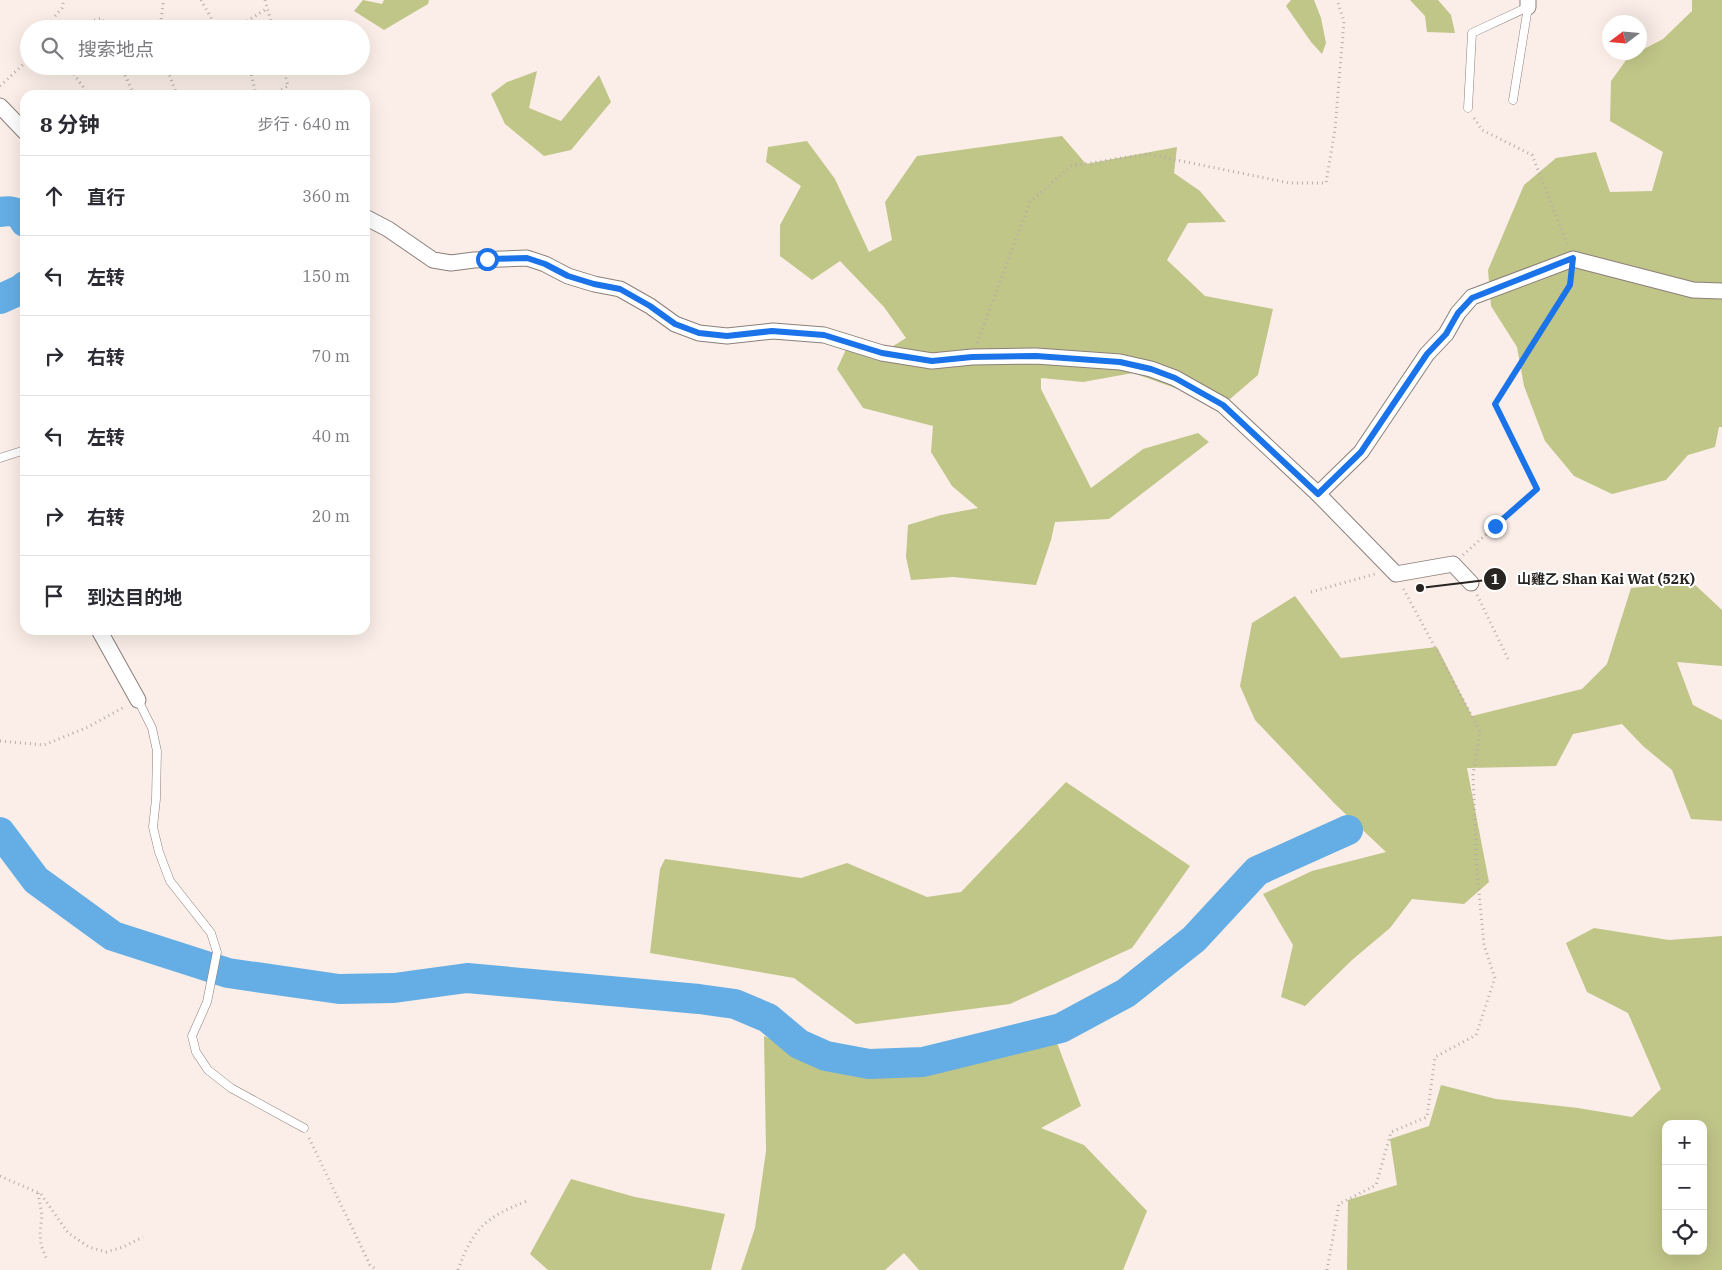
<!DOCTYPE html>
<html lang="zh">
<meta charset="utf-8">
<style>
:root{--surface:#fff;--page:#f7f7f7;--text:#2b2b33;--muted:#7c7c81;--line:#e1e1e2}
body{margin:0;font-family:"IBM Plex Serif","Noto Sans SC",serif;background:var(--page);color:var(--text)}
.controls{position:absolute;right:15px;bottom:15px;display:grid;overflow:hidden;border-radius:10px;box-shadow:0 5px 20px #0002}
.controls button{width:45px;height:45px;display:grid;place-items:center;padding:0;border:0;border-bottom:1px solid var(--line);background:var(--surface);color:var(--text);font:25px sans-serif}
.compass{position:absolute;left:1602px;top:15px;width:45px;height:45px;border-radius:50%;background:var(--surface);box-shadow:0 5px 20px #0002;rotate:254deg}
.stop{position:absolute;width:15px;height:15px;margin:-11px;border:4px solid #1a73e8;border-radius:50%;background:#fff}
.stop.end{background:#1a73e8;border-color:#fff;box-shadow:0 1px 5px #0008}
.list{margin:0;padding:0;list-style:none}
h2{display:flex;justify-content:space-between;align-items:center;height:65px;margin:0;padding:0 20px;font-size:21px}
h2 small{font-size:16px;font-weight:400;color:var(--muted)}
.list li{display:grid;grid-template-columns:32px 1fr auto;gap:15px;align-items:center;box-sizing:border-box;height:80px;padding:0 20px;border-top:1px solid var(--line)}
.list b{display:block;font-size:19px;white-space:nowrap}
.list em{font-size:16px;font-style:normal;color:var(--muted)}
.icon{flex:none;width:28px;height:28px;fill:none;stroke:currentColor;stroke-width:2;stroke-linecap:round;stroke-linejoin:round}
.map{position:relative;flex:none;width:1722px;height:1270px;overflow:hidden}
.search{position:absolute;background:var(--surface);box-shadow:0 5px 20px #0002;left:20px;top:20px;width:350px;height:55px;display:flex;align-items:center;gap:12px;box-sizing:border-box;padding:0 18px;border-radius:28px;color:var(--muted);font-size:19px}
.panel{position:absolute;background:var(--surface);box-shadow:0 5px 20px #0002;left:20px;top:90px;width:350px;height:545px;border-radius:15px}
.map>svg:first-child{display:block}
</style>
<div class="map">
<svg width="1722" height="1270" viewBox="0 0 1722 1270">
<rect width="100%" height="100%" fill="#fbeee8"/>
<!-- green -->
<g fill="#c0c588" fill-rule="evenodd">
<polygon points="363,0 382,4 384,0 429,0 428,4 384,30 354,11"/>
<polygon points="1291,0 1314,0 1321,18 1326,43 1322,54 1311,42 1286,6"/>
<polygon points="1410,0 1438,0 1451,15 1455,33 1427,32 1425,16"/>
<polygon points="1692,0 1722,0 1722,427 1719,427 1715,447 1688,455 1666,480 1612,494 1574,476 1545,441 1524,386 1517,347 1491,306 1488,270 1524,185 1556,158 1596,152 1610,192 1652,191 1663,152 1610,121 1611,81 1629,56 1640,52 1640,51 1663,39 1692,11"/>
<polygon points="537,71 529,108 561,121 599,75 611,102 571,150 544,156 505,124 491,94 507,82"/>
<polygon points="1062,136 1086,164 1177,147 1174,173 1200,191 1226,222 1188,223 1167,260 1205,296 1273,309 1258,375 1223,405 1133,373 1083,382 1041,378 1041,389 1091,488 1143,449 1198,433 1209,442 1109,519 1055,522 1051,540 1036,585 953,577 911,580 906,557 908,525 941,515 978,508 952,486 931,452 933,426 863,408 837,369 849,343 882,353 906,338 884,307 840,261 812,280 780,256 780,225 801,186 766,162 768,147 807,141 835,179 869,252 892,240 885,202 917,156"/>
<polygon points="1692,582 1722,610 1722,666 1677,662 1693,705 1722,720 1722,821 1691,819 1672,770 1643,746 1622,724 1573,734 1556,766 1467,768 1489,882 1464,904 1412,899 1390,928 1352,960 1305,1006 1281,997 1293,945 1263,894 1312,871 1386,852 1336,805 1255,720 1240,686 1252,623 1295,596 1341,658 1437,647 1472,716 1582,689 1607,664 1631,588"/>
<polygon points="1066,782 1190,866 1132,948 1010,1004 856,1024 794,978 650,953 660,869 665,859 801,878 847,863 927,897 961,892"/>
<path d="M1594,928L1669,940L1722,936V1270H1347L1348,1200L1397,1185L1390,1139L1429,1126L1441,1085L1496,1099L1578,1108L1632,1117L1661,1089L1628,1013L1587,992L1566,943ZM1666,1124H1703V1251H1666Z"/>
<polygon points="764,1036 854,1074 1057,1043 1081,1106 1041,1128 1084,1145 1147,1211 1123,1270 919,1270 904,1253 885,1270 741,1270 755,1228 766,1151"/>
<polygon points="571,1179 635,1197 725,1214 711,1270 548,1270 530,1254"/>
</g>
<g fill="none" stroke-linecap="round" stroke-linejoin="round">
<!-- river -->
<g stroke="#64aee5" stroke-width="30">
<path d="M0,212C11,210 19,211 25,222"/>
<polyline points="0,299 20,290 25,286"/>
<polyline points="0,832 36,880 113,936 228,973 339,989 394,988 467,978 699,999 735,1004 768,1018 799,1044 826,1056 869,1064 923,1062 1061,1028 1126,993 1194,939 1257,871 1348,830"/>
</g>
<!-- service casing -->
<g stroke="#8b7f79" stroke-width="9">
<g id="service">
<polyline points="1513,100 1528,7"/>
<polyline points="1468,108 1472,33 1528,7"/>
<polyline points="0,458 25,450"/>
<polyline points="138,700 152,728 157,751 156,799 153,827 159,852 170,881 211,933 217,952 207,1002 192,1036 196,1052 208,1070 231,1088 304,1128"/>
</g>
</g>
<!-- minor casing -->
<g stroke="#8b7f79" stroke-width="17">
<g id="minor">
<polyline points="1528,0 1528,7"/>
<polyline points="0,106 25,132"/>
<polyline points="365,217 388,229 433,260 451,263 474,260 527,258 545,264 568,276 594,284 620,289 650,306 675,324 699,333 727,336 773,331 824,335 882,353 932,361 972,357 1036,356 1120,362 1151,369 1175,378 1223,405 1318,494 1396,574 1453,564 1471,583"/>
<polyline points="1318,494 1361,452 1427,354 1446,334 1458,313 1472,297 1573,259 1693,290 1722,291"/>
<polyline points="99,630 138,700"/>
</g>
</g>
<!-- path -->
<g stroke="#b7ada8" stroke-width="3" stroke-dasharray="1 4" stroke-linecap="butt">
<polyline points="201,0 214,23 220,29"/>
<polyline points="265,0 273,29"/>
<polyline points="55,16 62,8 64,0"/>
<polyline points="71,29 80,24 102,18 106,29"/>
<polyline points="160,29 163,4 162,0"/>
<polyline points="234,29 268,8"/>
<polyline points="68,66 89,95"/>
<polyline points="121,66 134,95"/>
<polyline points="166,66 177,95"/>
<polyline points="247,66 251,73 256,95"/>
<polyline points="0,86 29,59"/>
<polyline points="273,95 288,86 283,66"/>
<polyline points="1474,118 1482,130 1532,155 1568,246"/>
<polyline points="977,343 1030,202 1071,166 1147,154 1289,183 1326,183 1335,129 1344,21 1337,0"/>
<polyline points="1463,555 1537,489 1495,404 1570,285 1572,274"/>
<polyline points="1311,592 1375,574"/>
<polyline points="1477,595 1508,659"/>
<polyline points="0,741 44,745 88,727 126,706"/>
<polyline points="309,1138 370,1265 377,1270"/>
<polyline points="0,1176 41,1194 68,1233 89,1247 106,1252 123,1247 143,1237"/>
<polyline points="38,1193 42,1215 40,1232 41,1245 46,1258"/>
<path d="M458,1270C473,1228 486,1217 527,1201"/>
<polyline points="1327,1270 1339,1204 1376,1185 1391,1132 1427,1117 1435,1057 1476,1035 1495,978 1484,945 1477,871 1473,775 1480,731 1403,588"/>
</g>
<!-- service -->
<use href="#service" stroke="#fff" stroke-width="8"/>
<!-- minor -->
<use href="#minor" stroke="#fff" stroke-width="15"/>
</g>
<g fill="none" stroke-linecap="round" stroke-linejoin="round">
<!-- route -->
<polyline stroke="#1a73e8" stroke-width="6" points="487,259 527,258 545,264 568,276 594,284 620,289 650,306 675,324 699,333 727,336 772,331 824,335 882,353 932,361 972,357 1036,356 1120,362 1151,369 1175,378 1223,405 1318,494 1361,452 1427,354 1446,334 1458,313 1472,298 1573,258 1570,285 1495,404 1537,489 1495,526"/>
</g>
<!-- callouts -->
<path fill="none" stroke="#282421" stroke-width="2" d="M1420 588L1495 579"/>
<g fill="#282421" stroke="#fff" stroke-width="2">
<circle cx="1420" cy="588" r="5"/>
<circle cx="1495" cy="579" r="12"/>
</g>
<g font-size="15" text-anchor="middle" font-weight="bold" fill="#fff">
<text x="1495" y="584">1</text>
</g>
<g font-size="14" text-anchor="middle" font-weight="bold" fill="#282421" stroke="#fff" stroke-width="4" stroke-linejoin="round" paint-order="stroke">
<text x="1606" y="584">山雞乙 Shan Kai Wat (52K)</text>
</g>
</svg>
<div class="controls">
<button>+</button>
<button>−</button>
<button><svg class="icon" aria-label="locate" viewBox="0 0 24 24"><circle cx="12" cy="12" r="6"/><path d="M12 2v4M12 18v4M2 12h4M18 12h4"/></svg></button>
</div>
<svg class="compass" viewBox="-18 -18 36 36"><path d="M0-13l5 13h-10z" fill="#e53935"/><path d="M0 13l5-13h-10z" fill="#7c7c81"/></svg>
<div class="stop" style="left:487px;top:259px"></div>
<div class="stop end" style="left:1495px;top:526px"></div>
<div class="search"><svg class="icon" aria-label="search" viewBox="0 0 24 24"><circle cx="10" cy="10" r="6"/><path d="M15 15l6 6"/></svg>搜索地点</div>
<section class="panel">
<h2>8 分钟<small>步行 · 640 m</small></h2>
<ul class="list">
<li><svg class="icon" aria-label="ahead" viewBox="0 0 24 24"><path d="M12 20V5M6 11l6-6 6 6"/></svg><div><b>直行</b></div><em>360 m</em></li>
<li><svg class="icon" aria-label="left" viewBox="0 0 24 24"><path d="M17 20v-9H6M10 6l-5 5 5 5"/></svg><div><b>左转</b></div><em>150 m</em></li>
<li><svg class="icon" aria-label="right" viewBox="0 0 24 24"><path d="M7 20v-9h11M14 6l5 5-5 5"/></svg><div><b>右转</b></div><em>70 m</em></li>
<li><svg class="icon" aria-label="left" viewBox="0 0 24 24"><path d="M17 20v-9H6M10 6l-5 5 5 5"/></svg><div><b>左转</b></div><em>40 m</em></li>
<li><svg class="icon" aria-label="right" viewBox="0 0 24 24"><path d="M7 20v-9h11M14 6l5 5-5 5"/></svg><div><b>右转</b></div><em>20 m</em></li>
<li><svg class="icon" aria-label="arrive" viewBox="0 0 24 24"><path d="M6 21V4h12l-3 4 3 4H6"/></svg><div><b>到达目的地</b></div></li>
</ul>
</section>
</div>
